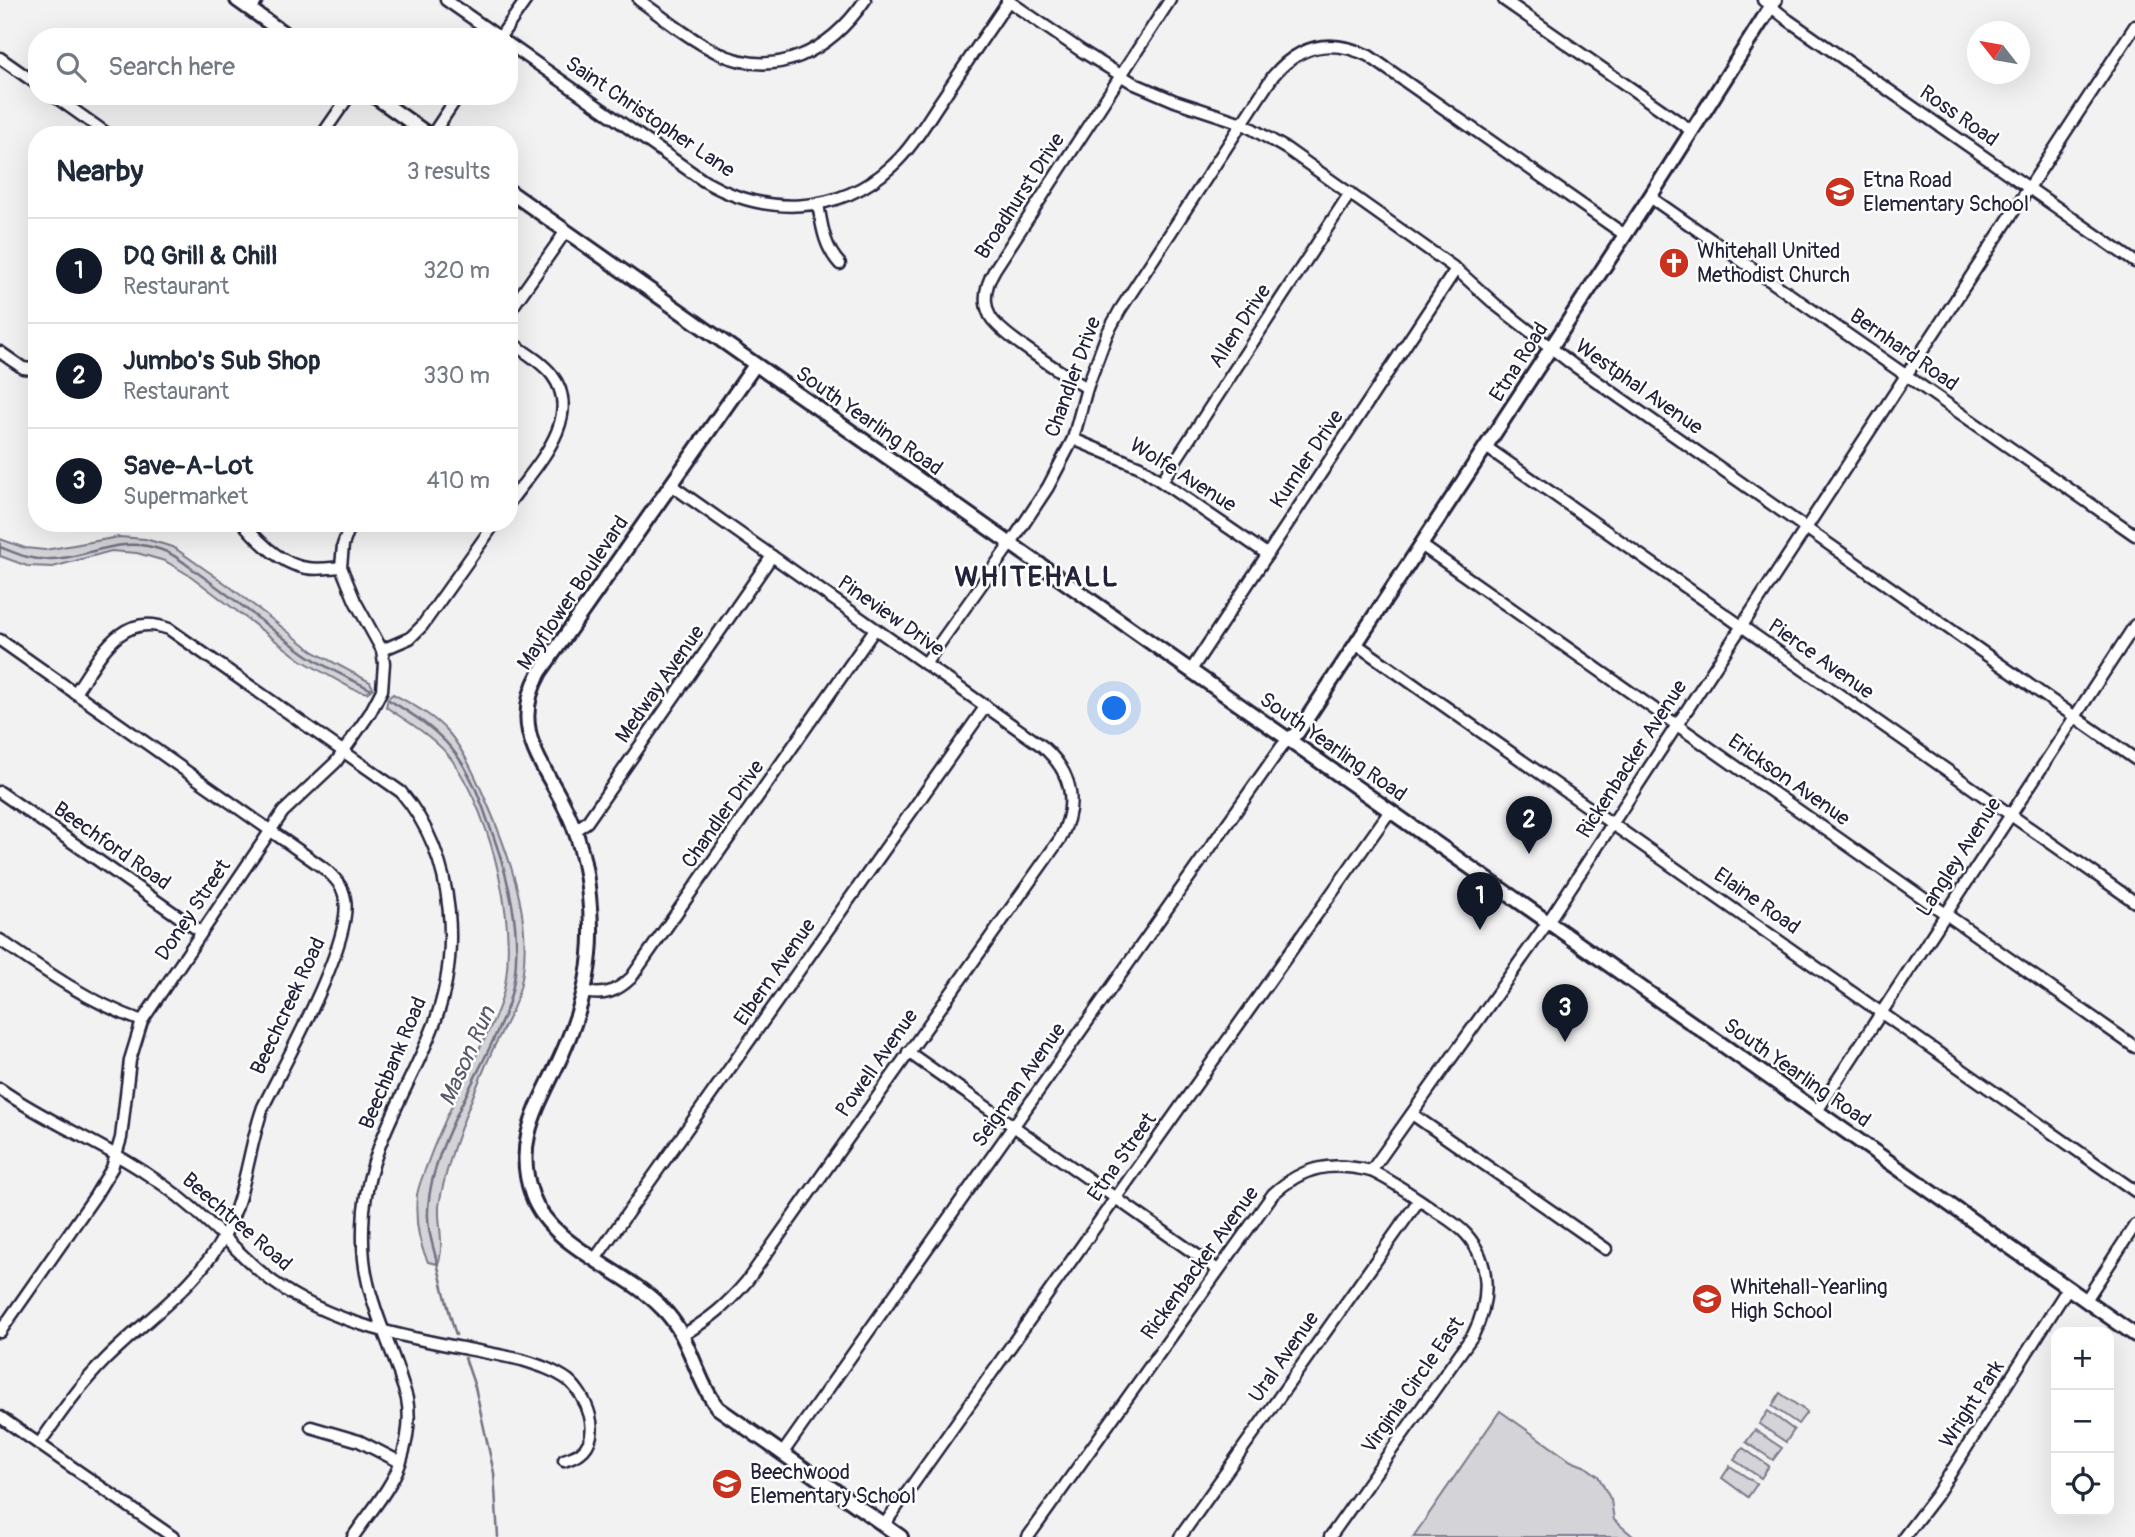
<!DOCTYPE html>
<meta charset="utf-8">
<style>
:root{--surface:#fff;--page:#f2f2f3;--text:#1f2937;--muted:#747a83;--line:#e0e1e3;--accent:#111827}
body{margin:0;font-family:Pangolin,sans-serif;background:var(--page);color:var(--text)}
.controls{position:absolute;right:21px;bottom:21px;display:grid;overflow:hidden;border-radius:14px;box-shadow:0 7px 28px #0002}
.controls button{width:63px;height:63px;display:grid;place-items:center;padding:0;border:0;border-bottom:2px solid var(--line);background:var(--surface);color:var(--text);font:35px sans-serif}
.compass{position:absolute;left:1967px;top:21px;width:63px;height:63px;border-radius:50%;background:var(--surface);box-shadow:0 7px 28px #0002;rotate:301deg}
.you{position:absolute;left:1115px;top:709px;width:24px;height:24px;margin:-18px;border:5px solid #fff;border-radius:50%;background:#1a73e8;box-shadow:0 0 0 10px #1a73e833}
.badge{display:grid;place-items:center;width:46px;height:46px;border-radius:50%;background:var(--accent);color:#fff;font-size:23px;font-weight:700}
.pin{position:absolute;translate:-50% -58px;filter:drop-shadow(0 2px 4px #0008)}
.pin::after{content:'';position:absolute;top:37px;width:24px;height:21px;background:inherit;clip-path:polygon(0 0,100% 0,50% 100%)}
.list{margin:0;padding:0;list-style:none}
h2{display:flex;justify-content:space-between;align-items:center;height:91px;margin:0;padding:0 28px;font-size:30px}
h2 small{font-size:23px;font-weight:400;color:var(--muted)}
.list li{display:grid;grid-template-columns:46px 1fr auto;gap:21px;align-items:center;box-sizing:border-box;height:105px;padding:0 28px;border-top:2px solid var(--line)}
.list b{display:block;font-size:26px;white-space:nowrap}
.list p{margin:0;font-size:23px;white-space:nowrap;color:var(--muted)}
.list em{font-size:23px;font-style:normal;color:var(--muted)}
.icon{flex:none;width:38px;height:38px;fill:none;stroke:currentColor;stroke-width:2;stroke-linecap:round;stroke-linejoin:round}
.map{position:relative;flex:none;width:2135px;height:1537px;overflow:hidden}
.search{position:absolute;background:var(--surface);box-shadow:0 7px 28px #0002;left:28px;top:28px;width:490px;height:77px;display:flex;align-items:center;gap:18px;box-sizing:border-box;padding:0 24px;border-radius:28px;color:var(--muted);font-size:26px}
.panel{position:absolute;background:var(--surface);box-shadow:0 7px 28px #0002;left:28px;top:126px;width:490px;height:406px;border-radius:28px}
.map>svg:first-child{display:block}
</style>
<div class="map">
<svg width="2135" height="1537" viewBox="0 0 2135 1537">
<rect width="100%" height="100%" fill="#f2f2f3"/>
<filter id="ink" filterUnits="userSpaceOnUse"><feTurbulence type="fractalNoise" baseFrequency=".0143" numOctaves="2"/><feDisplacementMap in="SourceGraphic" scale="14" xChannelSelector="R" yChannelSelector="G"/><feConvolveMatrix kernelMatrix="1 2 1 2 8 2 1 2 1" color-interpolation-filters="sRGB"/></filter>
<g filter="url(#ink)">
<!-- green -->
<g fill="#d3d3d8" stroke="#7a7a8a" stroke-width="2">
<polygon points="119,537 145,539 173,547 229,586 314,652 370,682 373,688 367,693 353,689 301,660 192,577 165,561 137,553 111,551 53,567 27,566 0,556 0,539 25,548 45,550"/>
<path d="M393,694C413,705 433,715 449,733C466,754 476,778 487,803C512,861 538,934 517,998C511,1016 500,1034 492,1051C478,1083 464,1117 453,1150C448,1168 441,1188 439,1207C438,1226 445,1245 438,1264L428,1262C418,1242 415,1218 417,1195C419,1183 425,1171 429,1159C443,1121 462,1085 480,1048C487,1034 495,1019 500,1004C523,938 492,816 452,760C436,738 408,722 386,707L388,698Z"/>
<polygon points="1780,1393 1807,1412 1798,1424 1772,1406"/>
<polygon points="1500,1411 1571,1461 1586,1467 1598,1476 1611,1500 1614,1520 1634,1537 1413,1537"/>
<polygon points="1768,1411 1794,1430 1786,1442 1759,1424"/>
<polygon points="1755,1430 1782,1448 1773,1460 1746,1442"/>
<polygon points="1743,1448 1769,1466 1761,1478 1734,1460"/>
<polygon points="1730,1466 1757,1484 1748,1497 1722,1478"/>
</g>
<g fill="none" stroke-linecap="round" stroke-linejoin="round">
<!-- stream -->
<g stroke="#727282" stroke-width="2.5">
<path d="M0,547C13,552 27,559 41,559C83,562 116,533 162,550C177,555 189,567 202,576C236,600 267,626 300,650C321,666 347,677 370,689"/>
<path d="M389,700C415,716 440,731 458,757C471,775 480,798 487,819C509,875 528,945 508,1005C486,1068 430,1144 428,1211C427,1227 432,1243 436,1258C442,1284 448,1310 456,1335"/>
<polyline points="465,1358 475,1387 494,1473 498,1537"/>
</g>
<!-- minor casing -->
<g stroke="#22223b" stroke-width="15">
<g id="minor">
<polyline points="446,0 499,37"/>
<path d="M639,0C664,18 688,38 716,52C776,81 830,51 865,0"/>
<polyline points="1007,0 1080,50 1135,84 1175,101 1242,123 1287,149 1456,269 1496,305 1572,364 2135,759"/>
<polyline points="1504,0 1692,131"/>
<polyline points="1763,0 1788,20 2135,262"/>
<polyline points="251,10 257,0"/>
<polyline points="500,37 526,0"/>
<path d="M509,44L704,181C764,216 838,216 892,166C912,148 925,124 940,102C963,68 986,34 1009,0"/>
<polyline points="0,58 37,84"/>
<polyline points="54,96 109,135"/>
<polyline points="322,135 349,96"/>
<polyline points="432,135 458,96"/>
<polyline points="1650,197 2135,535"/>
<path d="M818,204C822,226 824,247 840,264"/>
<polyline points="509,312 566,231"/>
<path d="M509,341C523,351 541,361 552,375C585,418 534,468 509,503"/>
<polyline points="0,352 23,368 31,369 37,364"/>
<path d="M1087,388C1067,376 999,334 990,316C982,300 986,284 995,269L1170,0"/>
<polyline points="1073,439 1140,467 1267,554"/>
<polyline points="1486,447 2135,902"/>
<polyline points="1162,481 1350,193"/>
<path d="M671,485L1042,746C1072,772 1079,803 1060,839L747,1281C726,1306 711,1318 683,1335"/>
<path d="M243,523C259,542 282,565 307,568C318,570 330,568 341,567"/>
<polyline points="1421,545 2135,1047"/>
<path d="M0,640L325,869C334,877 343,886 345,899C353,942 284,1064 263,1107C248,1149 246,1196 224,1236C197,1286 145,1320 106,1359C80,1385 60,1414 39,1444"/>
<polyline points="1356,644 2135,1191"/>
<polyline points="382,650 410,638 422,626 495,523"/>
<path d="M925,664L1011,543L1048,487L1073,439L1087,388L1107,334L1120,310L1273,76C1300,44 1332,38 1369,56L1625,235"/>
<polyline points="1191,670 1456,269"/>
<path d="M75,693C99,659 119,610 169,629L401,792C457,858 463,959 429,1037C405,1095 370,1146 364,1210C362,1234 362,1259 368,1283C375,1314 389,1343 399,1373C401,1382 405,1390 407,1399C411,1419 407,1442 401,1461C391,1489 369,1513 353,1537"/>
<polyline points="0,792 201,932"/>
<polyline points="575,830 587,822 772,556"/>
<path d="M0,940C46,972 89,1002 142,1021"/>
<path d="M585,992C604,996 616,992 631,978L875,629"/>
<polyline points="908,1052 1218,1270"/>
<path d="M0,1089C47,1122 100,1142 147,1174C169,1188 190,1205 209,1223C230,1242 249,1264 272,1281C345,1334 437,1341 522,1360C538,1365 554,1370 568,1380C586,1395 604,1435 580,1453C575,1456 569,1458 564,1460"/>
<polyline points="1817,1111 2135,625"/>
<polyline points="1412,1114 1606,1249"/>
<polyline points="595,1259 986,706"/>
<polyline points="2086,1300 2135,1225"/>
<polyline points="0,1332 95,1196 112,1168 121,1138 130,1060 142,1021 283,812 336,762 370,713 382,690 384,663 382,650 355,601 341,567 343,545 351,523"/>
<polyline points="0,1417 173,1537"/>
<polyline points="311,1427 359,1441 400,1462"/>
<polyline points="782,1454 1282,746 1289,739"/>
<polyline points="884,1525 1390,811"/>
<path d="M1028,1537L1273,1194C1305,1165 1331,1162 1371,1171L1548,922L2135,26"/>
<polyline points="1180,1537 1419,1200"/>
<path d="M1330,1537L1473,1335C1490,1302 1492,1263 1466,1234C1455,1222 1439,1214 1427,1205C1409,1193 1391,1180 1371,1171"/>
<polyline points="1904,1537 1937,1494 2068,1288"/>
</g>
</g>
<!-- tertiary casing -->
<g stroke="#22223b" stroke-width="18">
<g id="tertiary">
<polyline points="237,0 289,37"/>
<polyline points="374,96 429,135"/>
<polyline points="509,191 2135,1335"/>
<path d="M755,365L540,672C504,736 554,772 574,828C586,859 590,894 591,927C592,968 582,1007 566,1045C545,1097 511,1136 532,1195C551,1248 625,1269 662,1308C691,1336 694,1377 718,1408L901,1537"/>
<polyline points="1289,739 1298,732 1650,197 1775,0"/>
</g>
</g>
<!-- minor -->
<use href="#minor" stroke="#fff" stroke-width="10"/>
<!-- tertiary -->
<use href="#tertiary" stroke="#fff" stroke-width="12"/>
</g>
</g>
<!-- icons -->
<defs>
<g id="school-disc" transform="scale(1.575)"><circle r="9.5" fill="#c8321e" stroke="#fff"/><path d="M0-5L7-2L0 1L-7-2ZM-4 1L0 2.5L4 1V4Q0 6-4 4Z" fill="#fff"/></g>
<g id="church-disc" transform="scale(1.575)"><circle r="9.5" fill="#c8321e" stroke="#fff"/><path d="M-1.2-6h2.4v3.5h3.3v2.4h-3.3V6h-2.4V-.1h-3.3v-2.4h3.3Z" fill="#fff"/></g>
</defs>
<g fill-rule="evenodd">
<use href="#school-disc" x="1840" y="192"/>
<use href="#church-disc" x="1674" y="263"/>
<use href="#school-disc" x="1707" y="1299"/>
<use href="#school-disc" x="727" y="1484"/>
</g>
<g text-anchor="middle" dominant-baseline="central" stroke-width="5" stroke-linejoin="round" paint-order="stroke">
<!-- street labels -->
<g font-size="21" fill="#22223b" stroke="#fff">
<text transform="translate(1959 116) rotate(35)">Ross Road</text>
<text transform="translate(650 117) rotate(34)">Saint Christopher Lane</text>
<text transform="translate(1020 196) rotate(-57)">Broadhurst Drive</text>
<text transform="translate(1240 326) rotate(-57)">Allen Drive</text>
<text transform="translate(1904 350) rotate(35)">Bernhard Road</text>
<text transform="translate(1519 362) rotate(-57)">Etna Road</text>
<text transform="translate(1073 377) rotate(-70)">Chandler Drive</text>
<text transform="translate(1639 387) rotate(35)">Westphal Avenue</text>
<text transform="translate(869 421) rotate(35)">South Yearling Road</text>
<text transform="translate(1307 459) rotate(-56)">Kumler Drive</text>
<text transform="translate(1183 475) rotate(32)">Wolfe Avenue</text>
<text transform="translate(573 593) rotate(-56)">Mayflower Boulevard</text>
<text transform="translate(891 616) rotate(35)">Pineview Drive</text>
<text transform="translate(1821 659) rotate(35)">Pierce Avenue</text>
<text transform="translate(660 684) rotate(-55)">Medway Avenue</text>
<text transform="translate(1333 747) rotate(35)">South Yearling Road</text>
<text transform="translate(1632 759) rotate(-57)">Rickenbacker Avenue</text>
<text transform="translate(1789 780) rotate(35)">Erickson Avenue</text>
<text transform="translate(723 814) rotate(-55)">Chandler Drive</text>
<text transform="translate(112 846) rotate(35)">Beechford Road</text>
<text transform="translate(1959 857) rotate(-57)">Langley Avenue</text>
<text transform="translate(1757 901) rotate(35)">Elaine Road</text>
<text transform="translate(193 910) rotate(-56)">Doney Street</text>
<text transform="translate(775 972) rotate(-55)">Elbern Avenue</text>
<text transform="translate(288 1006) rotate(-65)">Beechcreek Road</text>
<text transform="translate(393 1063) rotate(-67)">Beechbank Road</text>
<text transform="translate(877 1063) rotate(-55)">Powell Avenue</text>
<text transform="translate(1797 1073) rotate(35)">South Yearling Road</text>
<text transform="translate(1019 1085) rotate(-55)">Seigman Avenue</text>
<text transform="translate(1122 1157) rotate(-55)">Etna Street</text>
<text transform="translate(237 1222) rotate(41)">Beechtree Road</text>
<text transform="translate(1200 1263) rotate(-54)">Rickenbacker Avenue</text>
<text transform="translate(1284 1357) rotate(-55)">Ural Avenue</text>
<text transform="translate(1413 1385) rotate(-55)">Virginia Circle East</text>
<text transform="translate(1972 1404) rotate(-57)">Wright Park</text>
</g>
<!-- poi labels -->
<g font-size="21" fill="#22223b" stroke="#fff" text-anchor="start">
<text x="1863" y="180">Etna Road<tspan x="1863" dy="24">Elementary School</tspan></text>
<text x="1697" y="251">Whitehall United<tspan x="1697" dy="24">Methodist Church</tspan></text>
<text x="1730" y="1287">Whitehall-Yearling<tspan x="1730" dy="24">High School</tspan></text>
<text x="750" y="1472">Beechwood<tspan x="750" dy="24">Elementary School</tspan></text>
</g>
<!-- water labels -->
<g font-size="23" font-style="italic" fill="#58586b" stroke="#fff">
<text transform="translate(467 1056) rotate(-66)">Mason Run</text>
</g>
<!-- district labels -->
<g font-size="28" font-weight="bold" letter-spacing="2" fill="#22223b" stroke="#fff">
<text x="1037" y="577">WHITEHALL</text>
</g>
</g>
</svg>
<div class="controls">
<button>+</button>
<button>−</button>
<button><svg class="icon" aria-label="locate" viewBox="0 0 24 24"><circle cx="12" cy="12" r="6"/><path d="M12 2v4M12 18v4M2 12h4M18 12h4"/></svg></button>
</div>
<svg class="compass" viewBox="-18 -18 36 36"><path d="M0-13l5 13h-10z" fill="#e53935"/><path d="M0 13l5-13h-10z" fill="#747a83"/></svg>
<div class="you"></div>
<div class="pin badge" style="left:1480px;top:930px">1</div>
<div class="pin badge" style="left:1529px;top:854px">2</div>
<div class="pin badge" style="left:1565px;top:1042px">3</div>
<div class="search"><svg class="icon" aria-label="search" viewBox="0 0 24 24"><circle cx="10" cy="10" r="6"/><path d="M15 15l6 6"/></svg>Search here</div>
<section class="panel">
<h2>Nearby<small>3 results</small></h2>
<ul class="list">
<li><span class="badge">1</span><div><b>DQ Grill &amp; Chill</b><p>Restaurant</p></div><em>320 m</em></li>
<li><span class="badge">2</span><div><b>Jumbo's Sub Shop</b><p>Restaurant</p></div><em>330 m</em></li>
<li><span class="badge">3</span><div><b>Save-A-Lot</b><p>Supermarket</p></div><em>410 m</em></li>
</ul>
</section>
</div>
